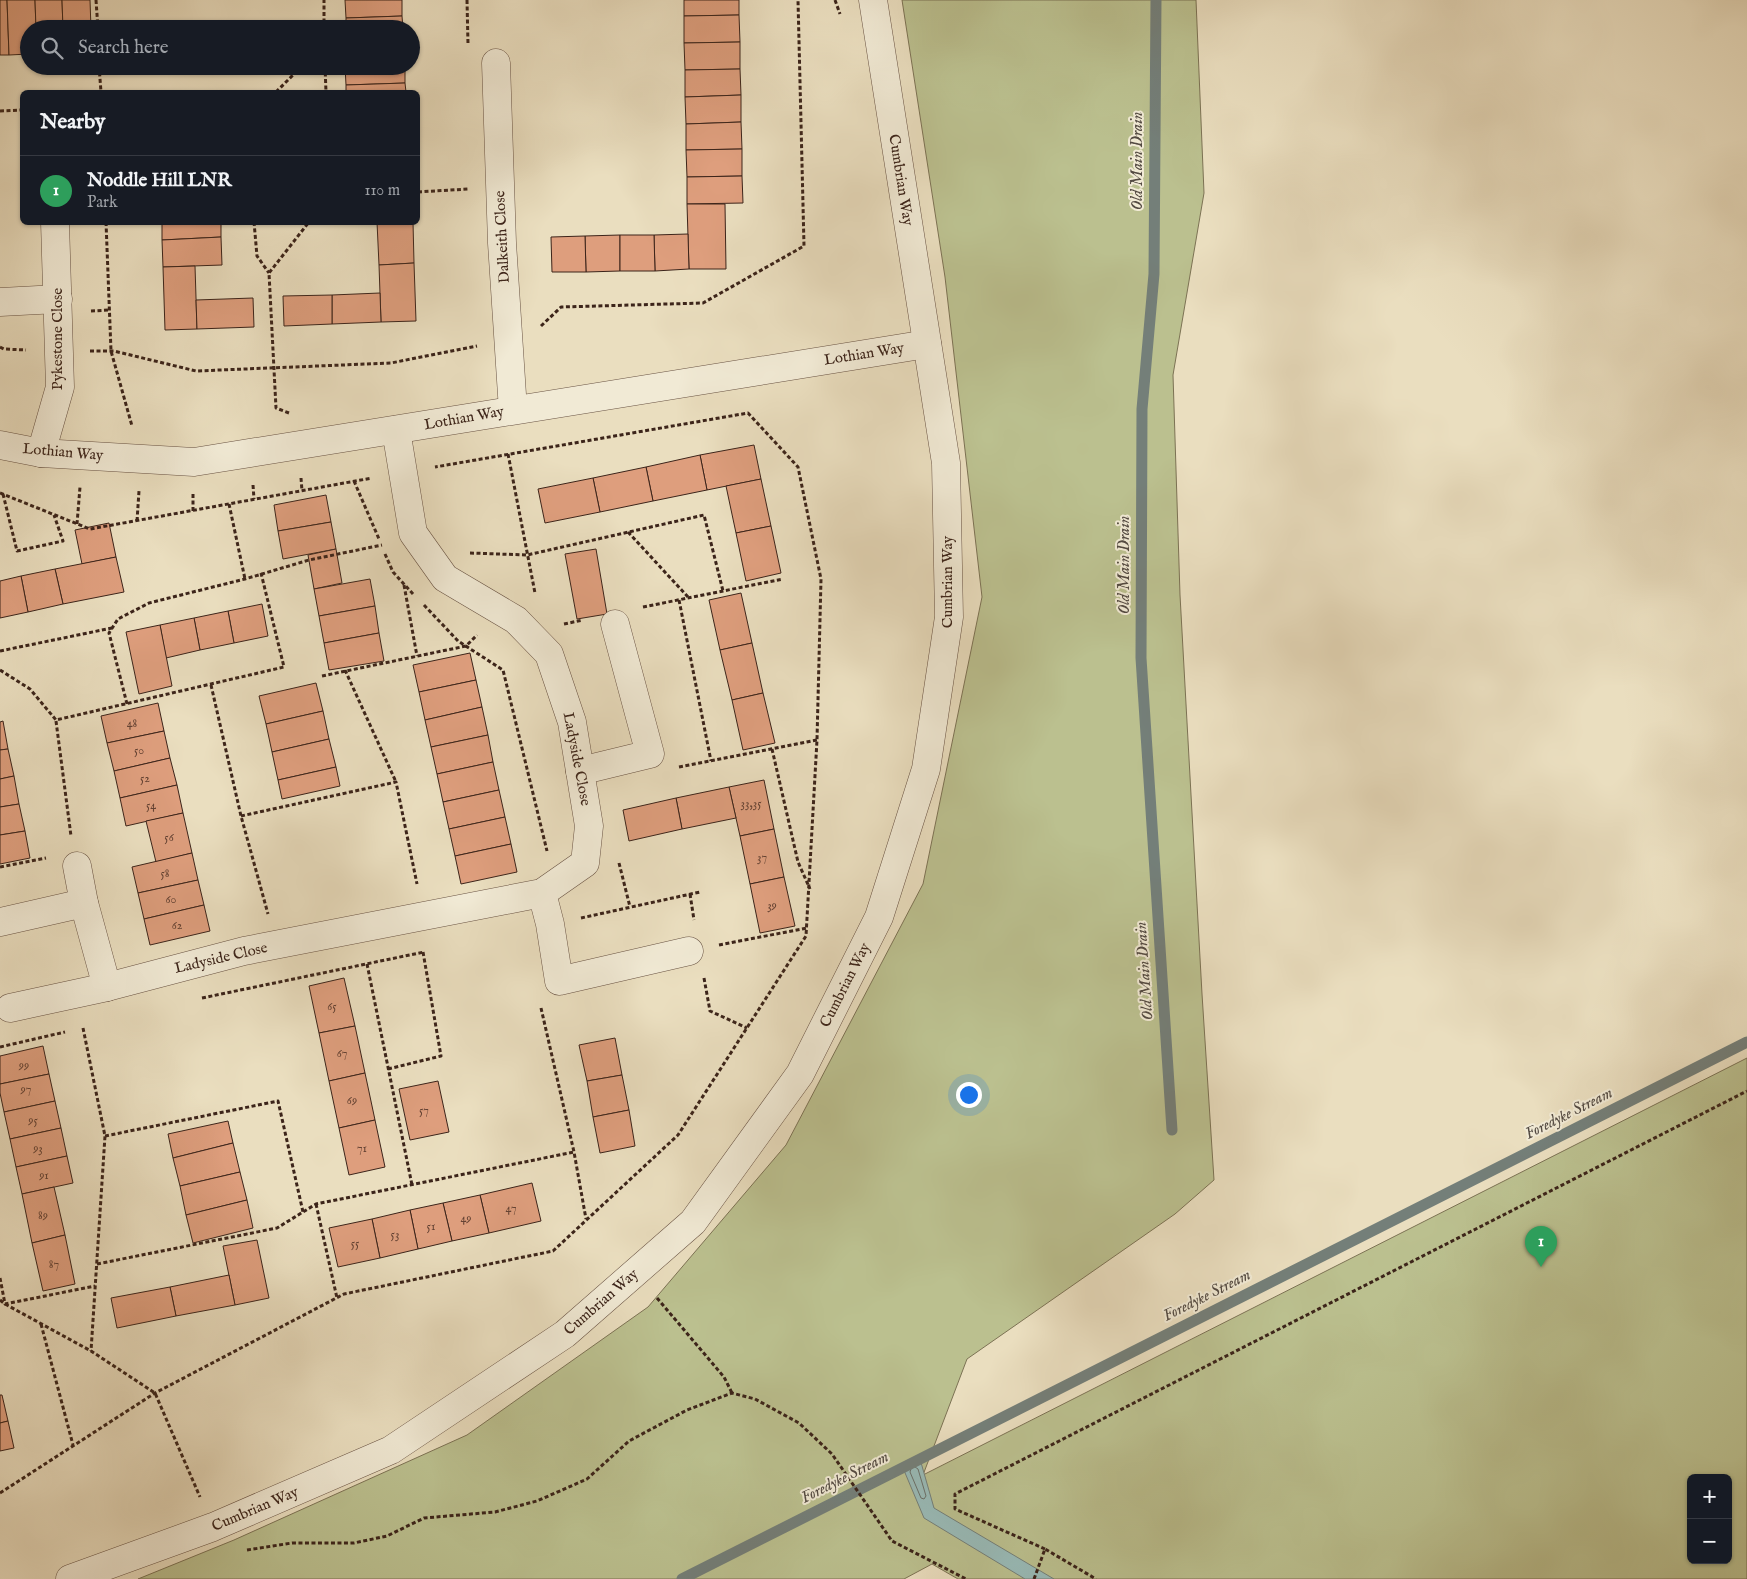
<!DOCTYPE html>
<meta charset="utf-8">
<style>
:root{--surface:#171b24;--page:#242831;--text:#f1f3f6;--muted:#9ea1a6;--line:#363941;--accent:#b45309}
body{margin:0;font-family:"IM FELL English",serif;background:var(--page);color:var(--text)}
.controls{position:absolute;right:15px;bottom:15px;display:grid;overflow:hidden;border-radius:8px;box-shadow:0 1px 4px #0004}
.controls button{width:45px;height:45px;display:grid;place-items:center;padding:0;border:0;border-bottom:1px solid var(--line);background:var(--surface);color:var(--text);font:25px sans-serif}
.you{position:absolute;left:968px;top:1094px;width:18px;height:18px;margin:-12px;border:4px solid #fff;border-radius:50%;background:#1a73e8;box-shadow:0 0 0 8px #1a73e833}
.badge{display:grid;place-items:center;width:32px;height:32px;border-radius:50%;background:var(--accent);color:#fff;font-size:16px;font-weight:700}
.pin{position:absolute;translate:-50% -41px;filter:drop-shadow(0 1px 2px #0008)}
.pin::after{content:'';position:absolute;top:26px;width:18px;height:15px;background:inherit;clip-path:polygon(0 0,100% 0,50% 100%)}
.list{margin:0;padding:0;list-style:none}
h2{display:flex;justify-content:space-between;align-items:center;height:65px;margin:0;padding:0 20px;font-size:21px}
h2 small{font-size:16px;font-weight:400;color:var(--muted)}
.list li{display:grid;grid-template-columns:32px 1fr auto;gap:15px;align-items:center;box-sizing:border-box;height:70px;padding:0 20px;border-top:1px solid var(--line)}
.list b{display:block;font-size:19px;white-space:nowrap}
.list p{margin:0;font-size:16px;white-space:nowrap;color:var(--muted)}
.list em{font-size:16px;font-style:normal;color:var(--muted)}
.icon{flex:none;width:28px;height:28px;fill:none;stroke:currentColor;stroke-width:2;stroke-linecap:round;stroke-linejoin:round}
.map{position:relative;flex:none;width:1747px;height:1579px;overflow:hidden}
.search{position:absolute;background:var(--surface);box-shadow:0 1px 4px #0004;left:20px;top:20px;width:400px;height:55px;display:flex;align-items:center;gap:12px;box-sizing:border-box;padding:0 18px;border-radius:28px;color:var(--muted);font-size:19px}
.panel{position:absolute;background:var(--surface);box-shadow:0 1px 4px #0004;left:20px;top:90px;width:400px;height:135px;border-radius:8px}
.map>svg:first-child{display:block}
</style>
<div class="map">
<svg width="1747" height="1579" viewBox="0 0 1747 1579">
<rect width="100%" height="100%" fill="#eadebf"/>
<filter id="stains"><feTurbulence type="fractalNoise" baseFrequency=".004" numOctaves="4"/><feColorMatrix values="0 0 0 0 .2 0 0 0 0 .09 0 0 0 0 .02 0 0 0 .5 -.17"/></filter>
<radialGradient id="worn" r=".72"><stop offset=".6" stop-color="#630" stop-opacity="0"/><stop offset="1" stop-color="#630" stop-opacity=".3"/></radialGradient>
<!-- green -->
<path fill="#bbc08f" stroke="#7c7254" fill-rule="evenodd" d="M902,0H1196L1204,193L1173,375L1180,595L1202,994L1214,1180L1175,1214L967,1359L923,1475L1747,1058V1579H958L932,1564L904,1579H138L234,1540L467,1435L648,1307L786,1145L923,884L982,597L945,277ZM1691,1478H1728V1560H1691Z"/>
<!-- water -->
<polygon fill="#99bbb8" stroke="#747f79" points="920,1459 934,1508 1054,1579 1025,1579 924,1518 903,1468"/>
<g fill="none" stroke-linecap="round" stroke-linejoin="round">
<!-- shore -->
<polygon stroke="#6a7069" stroke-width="1" points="915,1467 918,1469 926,1496 924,1499 921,1498 910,1472 911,1469"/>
<!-- stream -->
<g stroke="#747f79" stroke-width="11">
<polyline points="1156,0 1154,274 1142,409 1141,658 1172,1130"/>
<polyline points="682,1579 1747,1042"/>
</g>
</g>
<!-- building -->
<g fill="#de9e7d" stroke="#3c241a">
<polygon points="0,0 7,0 9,55 0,55"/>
<polygon points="7,0 35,0 36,29 29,29 29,54 9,55"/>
<polygon points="35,0 62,0 63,29 36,29"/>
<polygon points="62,0 90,0 91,29 63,29"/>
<polygon points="345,0 402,0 402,16 346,18"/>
<polygon points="684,0 739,0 739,15 684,16"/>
<polygon points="739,15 740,42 684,43 684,16"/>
<polygon points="402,16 403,29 346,29 346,18"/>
<polygon points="740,42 740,69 685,70 684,43"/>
<polygon points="345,66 405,66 405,83 346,85"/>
<polygon points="740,69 741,95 685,97 685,70"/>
<polygon points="405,83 406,92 346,92 346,85"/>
<polygon points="741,95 741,122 686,124 685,97"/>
<polygon points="741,122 742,149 686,150 686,124"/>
<polygon points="742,149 742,176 687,177 686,150"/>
<polygon points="742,176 743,203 687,204 687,177"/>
<polygon points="687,204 725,204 726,269 689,269"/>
<polygon points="162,222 221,222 221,237 162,240"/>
<polygon points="377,222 413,222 414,263 379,265"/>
<polygon points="688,234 689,269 655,271 654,235"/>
<polygon points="620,235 620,271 586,272 585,236"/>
<polygon points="620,235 654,235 655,271 620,271"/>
<polygon points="585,236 586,272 552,272 551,237"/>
<polygon points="221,237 222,265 163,267 162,240"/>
<polygon points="414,263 416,321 381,322 379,265"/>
<polygon points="195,266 197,329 165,330 163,267"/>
<polygon points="380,293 381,322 332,324 332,295"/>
<polygon points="332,295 332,324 284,326 283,296"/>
<polygon points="253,298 254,327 197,329 196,300"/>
<polygon points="754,445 761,479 707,490 700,455"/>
<polygon points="700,455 707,490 653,501 646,467"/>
<polygon points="646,467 653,501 600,512 593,478"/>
<polygon points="593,478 600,512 545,523 538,489"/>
<polygon points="761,479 771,526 736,533 726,486"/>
<polygon points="326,495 331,522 278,531 274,505"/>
<polygon points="331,522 336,549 283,559 278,531"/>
<polygon points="109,523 116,557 82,564 75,530"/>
<polygon points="771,526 781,573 746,581 736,533"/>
<polygon points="336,549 342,583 314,589 308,555"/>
<polygon points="596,549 607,614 577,619 565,554"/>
<polygon points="116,557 124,592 63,604 55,569"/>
<polygon points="55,569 63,604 28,612 21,576"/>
<polygon points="21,576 28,612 0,618 0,581"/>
<polygon points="370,579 375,606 319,616 314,589"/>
<polygon points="741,593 752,643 720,650 709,600"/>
<polygon points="262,604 268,636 234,643 228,611"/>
<polygon points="375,606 379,633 324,643 319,616"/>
<polygon points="228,611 234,643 200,650 194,618"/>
<polygon points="194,618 200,650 166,658 160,625"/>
<polygon points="160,625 172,686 139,694 126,632"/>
<polygon points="379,633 384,661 329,670 324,643"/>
<polygon points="752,643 763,693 732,700 720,650"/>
<polygon points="470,653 476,680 419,692 413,665"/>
<polygon points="476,680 482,707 425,720 419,692"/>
<polygon points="316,683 323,711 266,724 259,696"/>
<polygon points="763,693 775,743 743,750 732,700"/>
<polygon points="158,703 164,731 107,743 101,716"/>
<polygon points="482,707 488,735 431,747 425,720"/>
<polygon points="323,711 329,739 272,752 266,724"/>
<polygon points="3,721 8,749 0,750 0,722"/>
<polygon points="164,731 170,758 114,771 107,743"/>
<polygon points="488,735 493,762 437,774 431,747"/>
<polygon points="329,739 336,767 278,780 272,752"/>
<polygon points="8,749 14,776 0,779 0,750"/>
<polygon points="170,758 177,785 120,798 114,771"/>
<polygon points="493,762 499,790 443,802 437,774"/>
<polygon points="336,767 340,786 282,799 278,780"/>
<polygon points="14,776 19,804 0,807 0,779"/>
<polygon points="764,780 774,829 740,836 729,787"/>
<polygon points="177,785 183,813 126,826 120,798"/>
<polygon points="729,787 736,818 682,829 676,798"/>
<polygon points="499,790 505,817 449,829 443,802"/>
<polygon points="676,798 682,829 629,841 623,810"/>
<polygon points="19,804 25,831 0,835 0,807"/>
<polygon points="183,813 192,853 156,862 146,821"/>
<polygon points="505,817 511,844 455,856 449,829"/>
<polygon points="774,829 784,877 750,884 740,836"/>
<polygon points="25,831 30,858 0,864 0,835"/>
<polygon points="511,844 517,872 461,884 455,856"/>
<polygon points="192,853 198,880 138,893 132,867"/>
<polygon points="784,877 795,926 760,933 750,884"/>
<polygon points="198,880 204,905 144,919 138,893"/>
<polygon points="204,905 210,931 150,945 144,919"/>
<polygon points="344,978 355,1026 319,1033 309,986"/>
<polygon points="355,1026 365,1073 329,1081 319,1033"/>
<polygon points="615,1038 622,1075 587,1081 579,1045"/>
<polygon points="43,1046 49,1074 0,1084 0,1056"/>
<polygon points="365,1073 375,1120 339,1128 329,1081"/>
<polygon points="49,1074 55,1101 4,1112 0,1093 0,1084"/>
<polygon points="622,1075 629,1110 593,1117 587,1081"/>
<polygon points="438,1081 449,1132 410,1140 399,1089"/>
<polygon points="55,1101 61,1128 10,1139 4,1112"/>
<polygon points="629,1110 635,1146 600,1153 593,1117"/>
<polygon points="375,1120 385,1167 349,1175 339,1128"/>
<polygon points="228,1121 233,1143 173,1158 168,1134"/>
<polygon points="61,1128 67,1156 16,1167 10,1139"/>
<polygon points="233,1143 240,1172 180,1186 173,1158"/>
<polygon points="67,1156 73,1183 22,1194 16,1167"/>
<polygon points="240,1172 247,1200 186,1215 180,1186"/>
<polygon points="532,1183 541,1221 489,1233 480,1195"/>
<polygon points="54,1187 65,1235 32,1243 22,1194"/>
<polygon points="480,1195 489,1233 452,1241 443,1203"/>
<polygon points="247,1200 253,1228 193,1243 186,1215"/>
<polygon points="443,1203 452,1241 418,1249 410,1210"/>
<polygon points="410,1210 418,1249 380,1258 372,1219"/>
<polygon points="372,1219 380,1258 338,1267 329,1228"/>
<polygon points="65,1235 75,1284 43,1291 32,1243"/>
<polygon points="257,1240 269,1298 235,1305 223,1246"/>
<polygon points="229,1275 235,1305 176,1316 170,1287"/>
<polygon points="170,1287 176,1316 117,1328 111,1298"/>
<polygon points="0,1395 2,1395 8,1421 0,1423"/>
<polygon points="8,1421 14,1448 0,1451 0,1423"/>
</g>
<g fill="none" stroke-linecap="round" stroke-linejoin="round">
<!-- minor casing -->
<g stroke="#685243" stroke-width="29">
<g id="minor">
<polyline points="496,63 502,243 513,410"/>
<polyline points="0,302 58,299"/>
<polyline points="0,445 41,453 194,462 927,344"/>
<polyline points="41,453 60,387 55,222"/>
<polyline points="580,771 650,754 615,624"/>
<polyline points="77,866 84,903 107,987"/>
<polyline points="542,893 550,924 559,981 689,951"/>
<polyline points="0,922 84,903"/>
<polyline points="10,1008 107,987 244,951 542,893 585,863 589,826 572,722 549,654 516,620 445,578 413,533 396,430"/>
<polyline points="70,1579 213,1527 391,1450 565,1334 693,1222 800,1074 879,917 926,769 949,617 946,463 873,0"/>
</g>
</g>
<!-- path -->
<g stroke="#3c241a" stroke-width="3" stroke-dasharray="4 2.5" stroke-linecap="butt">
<polyline points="96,0 98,29"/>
<polyline points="467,0 468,44"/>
<polyline points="835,0 840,14"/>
<polyline points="324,29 324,0"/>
<polyline points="99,66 101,92"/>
<polyline points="325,66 326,92"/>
<polyline points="276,92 302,66"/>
<polyline points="0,111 22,110"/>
<polyline points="418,192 468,189"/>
<polyline points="106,222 111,351 132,426"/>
<polyline points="254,222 257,256 269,273"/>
<polyline points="91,311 109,310"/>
<polyline points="541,326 561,307 703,303 804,246 798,0"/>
<polyline points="0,347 4,349 26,350"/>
<polyline points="90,351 114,351 196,371 391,363 477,346"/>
<polyline points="289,413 276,408 269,273 309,222"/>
<polyline points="508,454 535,593"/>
<polyline points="301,478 302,491"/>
<polyline points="354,481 379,539"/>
<polyline points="253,485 254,499"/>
<polyline points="0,493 90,529 372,478"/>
<polyline points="3,494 17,551 63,541 54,515"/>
<polyline points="229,504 245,579"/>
<polyline points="193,511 193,494"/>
<polyline points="137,521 139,491"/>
<polyline points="77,524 80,487"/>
<polyline points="628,532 688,597"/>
<polyline points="470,553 527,555 704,515 723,591"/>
<polyline points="385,554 393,572 413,594"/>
<polyline points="404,585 417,656"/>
<polyline points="679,600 711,761"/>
<polyline points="424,605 458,641 503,670 547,851"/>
<polyline points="643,607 783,579"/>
<polyline points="564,624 583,620"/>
<polyline points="0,651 112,628"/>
<polyline points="0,670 30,689 56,720 284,667 261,573"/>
<polyline points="345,670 396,782"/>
<polyline points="322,676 466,646 477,635"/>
<polyline points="211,685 241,816 268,914"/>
<polyline points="127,704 109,633 118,619 149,603 245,579 309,560 382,545"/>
<polyline points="56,721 71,836"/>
<polyline points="772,749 798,862 810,889"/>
<polyline points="679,767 817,740"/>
<polyline points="241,816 396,782 417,884"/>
<polyline points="619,863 630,907"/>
<polyline points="0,867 46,858"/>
<polyline points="690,894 694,920"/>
<polyline points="581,918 700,892"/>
<polyline points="719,945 807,928"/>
<polyline points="367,964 412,1185"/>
<polyline points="704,978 710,1011 747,1028"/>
<polyline points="202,998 424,952"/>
<polyline points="541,1008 574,1152 586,1219"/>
<polyline points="83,1028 105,1136 91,1351"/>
<polyline points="0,1047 65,1032"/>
<polyline points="388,1069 441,1056 423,952"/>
<polyline points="105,1136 278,1101 303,1212"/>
<polyline points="316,1204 337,1298"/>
<polyline points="97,1264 277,1228 316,1204 574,1152"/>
<polyline points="0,1278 5,1304 95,1286"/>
<polyline points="657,1298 724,1377 732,1393"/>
<polyline points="0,1300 5,1304 91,1351 155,1393 200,1497"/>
<polyline points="41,1324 73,1445"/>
<polyline points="0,1493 155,1393 344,1294 553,1251 678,1135 806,936 817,740 821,579 798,467 748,413 435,467"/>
<polyline points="1045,1549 955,1509 955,1494 1747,1091"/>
<polyline points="247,1550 292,1543 354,1543 387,1536 424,1518 495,1512 537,1501 587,1479 629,1441 687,1410 732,1393 755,1399 799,1423 832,1454 892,1541 966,1579"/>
<polyline points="1034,1579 1045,1549 1096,1579"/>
</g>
<!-- minor -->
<use href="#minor" stroke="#f1ead5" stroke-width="28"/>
</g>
<g text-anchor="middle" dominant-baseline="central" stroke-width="4" stroke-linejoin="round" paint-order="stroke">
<!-- number labels -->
<g font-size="12" fill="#644233">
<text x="132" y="723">48</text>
<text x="139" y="750">50</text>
<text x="145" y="778">52</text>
<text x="751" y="803">33,35</text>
<text x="151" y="805">54</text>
<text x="169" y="837">56</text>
<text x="762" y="857">37</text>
<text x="165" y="873">58</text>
<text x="171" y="899">60</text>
<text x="772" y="905">39</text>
<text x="177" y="925">62</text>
<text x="332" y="1006">65</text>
<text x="342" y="1053">67</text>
<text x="24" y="1065">99</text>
<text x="26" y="1089">97</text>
<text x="352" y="1100">69</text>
<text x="424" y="1110">57</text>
<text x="33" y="1120">95</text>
<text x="38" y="1148">93</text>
<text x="362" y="1148">71</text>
<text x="44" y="1175">91</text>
<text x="511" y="1208">47</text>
<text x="43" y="1215">89</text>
<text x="466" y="1218">49</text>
<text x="431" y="1226">51</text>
<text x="395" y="1234">53</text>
<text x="355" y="1243">55</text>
<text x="54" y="1264">87</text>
</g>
<!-- street labels -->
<g font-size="15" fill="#3c241a" stroke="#f1ead5">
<text transform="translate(901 180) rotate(81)">Cumbrian Way</text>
<text transform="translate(502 237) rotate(-93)">Dalkeith Close</text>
<text transform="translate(57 339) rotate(-90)">Pykestone Close</text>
<text transform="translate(864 354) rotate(-9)">Lothian Way</text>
<text transform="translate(464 418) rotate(-10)">Lothian Way</text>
<text transform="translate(63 452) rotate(5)">Lothian Way</text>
<text transform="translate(947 582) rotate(-90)">Cumbrian Way</text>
<text transform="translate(577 759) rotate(79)">Ladyside Close</text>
<text transform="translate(221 958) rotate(-13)">Ladyside Close</text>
<text transform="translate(845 985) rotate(-63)">Cumbrian Way</text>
<text transform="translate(601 1302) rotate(-41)">Cumbrian Way</text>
<text transform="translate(255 1509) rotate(-23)">Cumbrian Way</text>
</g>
<!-- water labels -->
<g font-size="16" font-style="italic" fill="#534a42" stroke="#f1ead5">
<text transform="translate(1138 161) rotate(-90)">Old Main Drain</text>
<text transform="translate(1125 565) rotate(-90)">Old Main Drain</text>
<text transform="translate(1145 971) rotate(-94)">Old Main Drain</text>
<text transform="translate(1569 1114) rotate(-27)">Foredyke Stream</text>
<text transform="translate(1207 1296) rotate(-27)">Foredyke Stream</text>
<text transform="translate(845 1478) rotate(-27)">Foredyke Stream</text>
</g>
</g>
<rect width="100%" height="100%" filter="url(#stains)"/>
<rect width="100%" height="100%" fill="url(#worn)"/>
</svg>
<div class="controls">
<button>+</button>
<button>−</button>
</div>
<div class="you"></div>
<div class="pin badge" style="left:1541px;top:1267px;background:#2e9e5b">1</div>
<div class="search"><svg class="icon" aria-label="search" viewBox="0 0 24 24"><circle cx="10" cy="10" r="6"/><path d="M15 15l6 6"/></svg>Search here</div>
<section class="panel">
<h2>Nearby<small></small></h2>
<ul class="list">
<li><span class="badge" style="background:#2e9e5b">1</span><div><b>Noddle Hill LNR</b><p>Park</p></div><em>110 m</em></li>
</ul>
</section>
</div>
